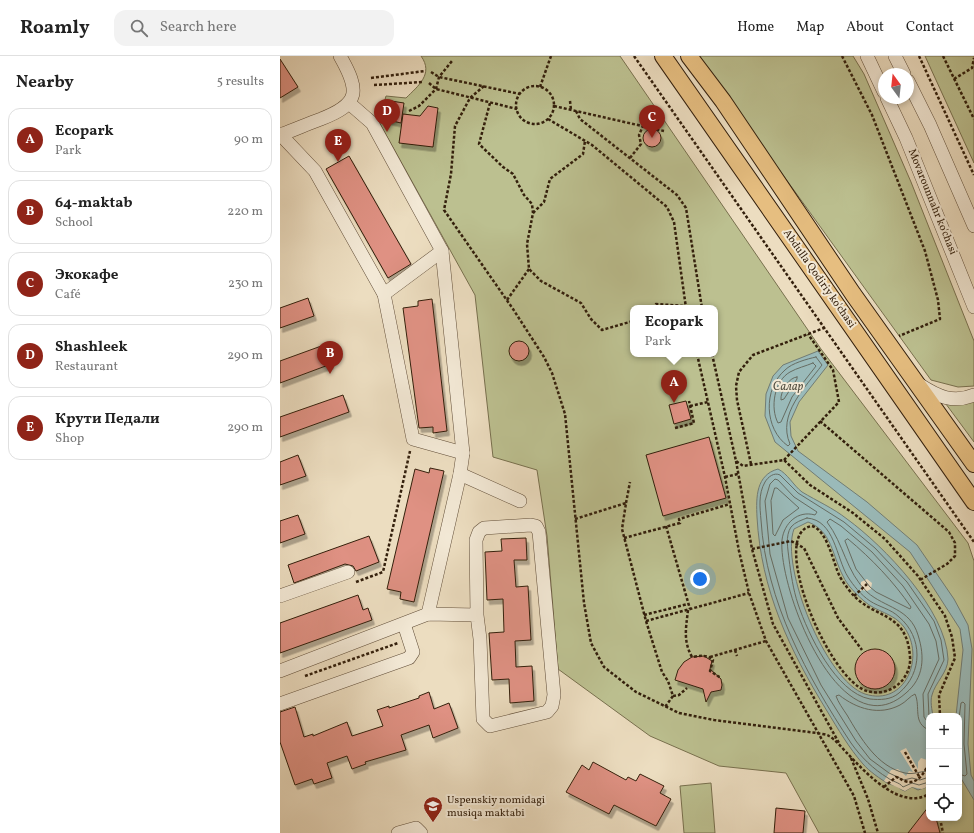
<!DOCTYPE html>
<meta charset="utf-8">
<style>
:root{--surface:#fff;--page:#f2f2f2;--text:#222;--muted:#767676;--line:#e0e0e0;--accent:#8f2418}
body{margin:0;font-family:Vollkorn,serif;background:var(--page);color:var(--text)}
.controls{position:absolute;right:12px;bottom:12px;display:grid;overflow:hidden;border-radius:8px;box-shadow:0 2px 6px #0003}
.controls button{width:36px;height:36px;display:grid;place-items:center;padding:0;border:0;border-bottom:1px solid var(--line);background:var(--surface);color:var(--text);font:20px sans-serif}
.compass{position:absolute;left:598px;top:12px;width:36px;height:36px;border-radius:50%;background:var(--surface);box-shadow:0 2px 6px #0003;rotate:345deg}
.you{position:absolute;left:420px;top:523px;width:14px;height:14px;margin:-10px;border:3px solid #fff;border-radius:50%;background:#1a73e8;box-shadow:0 0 0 6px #1a73e833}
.badge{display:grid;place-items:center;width:26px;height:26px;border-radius:50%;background:var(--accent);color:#fff;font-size:13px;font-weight:700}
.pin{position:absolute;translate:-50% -33px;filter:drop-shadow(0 1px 2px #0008)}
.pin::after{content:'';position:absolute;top:21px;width:14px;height:12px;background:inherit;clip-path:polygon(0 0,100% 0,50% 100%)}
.popup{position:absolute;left:350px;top:249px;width:88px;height:52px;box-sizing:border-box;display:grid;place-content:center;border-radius:8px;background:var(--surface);filter:drop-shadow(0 1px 3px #0005);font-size:13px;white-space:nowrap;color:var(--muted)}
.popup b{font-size:15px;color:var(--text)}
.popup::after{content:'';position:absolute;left:50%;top:100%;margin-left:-8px;border:8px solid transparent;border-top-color:var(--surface)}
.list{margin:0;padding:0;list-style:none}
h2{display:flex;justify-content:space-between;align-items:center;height:52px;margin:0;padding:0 16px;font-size:17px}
h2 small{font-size:13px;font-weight:400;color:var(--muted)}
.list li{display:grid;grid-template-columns:26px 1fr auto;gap:12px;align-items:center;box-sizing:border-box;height:64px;margin:0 8px 8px;padding:0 8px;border:1px solid var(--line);border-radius:12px}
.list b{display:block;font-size:15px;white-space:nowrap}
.list p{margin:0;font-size:13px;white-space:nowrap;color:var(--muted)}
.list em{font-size:13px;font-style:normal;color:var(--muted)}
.icon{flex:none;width:22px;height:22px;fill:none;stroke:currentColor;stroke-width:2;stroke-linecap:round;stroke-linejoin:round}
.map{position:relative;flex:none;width:694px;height:777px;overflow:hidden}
header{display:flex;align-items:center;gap:24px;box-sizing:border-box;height:56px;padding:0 20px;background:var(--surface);border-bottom:1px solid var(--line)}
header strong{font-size:19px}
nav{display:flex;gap:22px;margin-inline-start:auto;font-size:14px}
.search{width:280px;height:36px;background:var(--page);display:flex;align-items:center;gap:10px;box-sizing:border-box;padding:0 14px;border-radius:12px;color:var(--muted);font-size:15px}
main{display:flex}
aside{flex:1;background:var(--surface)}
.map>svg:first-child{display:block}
</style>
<header>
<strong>Roamly</strong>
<div class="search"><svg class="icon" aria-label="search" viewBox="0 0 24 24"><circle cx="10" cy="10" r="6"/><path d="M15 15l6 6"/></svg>Search here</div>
<nav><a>Home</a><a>Map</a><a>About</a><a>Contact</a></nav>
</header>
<main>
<aside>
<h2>Nearby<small>5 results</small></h2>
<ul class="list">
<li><span class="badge">A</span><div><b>Ecopark</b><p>Park</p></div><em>90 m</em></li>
<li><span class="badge">B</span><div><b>64-maktab</b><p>School</p></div><em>220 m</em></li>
<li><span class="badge">C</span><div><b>Экокафе</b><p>Café</p></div><em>230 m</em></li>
<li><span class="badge">D</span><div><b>Shashleek</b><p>Restaurant</p></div><em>290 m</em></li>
<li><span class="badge">E</span><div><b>Крути Педали</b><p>Shop</p></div><em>290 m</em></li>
</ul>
</aside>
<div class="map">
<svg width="694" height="777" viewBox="0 0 694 777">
<defs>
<filter id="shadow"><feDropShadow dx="2.5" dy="4.5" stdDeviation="0" flood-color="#0004"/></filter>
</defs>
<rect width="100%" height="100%" fill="#ecddc0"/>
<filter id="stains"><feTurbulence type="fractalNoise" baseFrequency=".005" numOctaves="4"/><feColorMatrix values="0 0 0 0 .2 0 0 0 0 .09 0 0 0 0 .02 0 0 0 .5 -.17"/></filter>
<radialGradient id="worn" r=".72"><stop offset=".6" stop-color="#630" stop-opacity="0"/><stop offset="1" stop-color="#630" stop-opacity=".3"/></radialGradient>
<!-- green -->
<g fill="#bcc090" stroke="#78704e" fill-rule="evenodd">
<path d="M141,0H340L541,293L688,487L694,505V777H539L506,717L439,710L370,680L278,613L267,480L257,414L213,401L195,239L99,66L106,40L126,42C138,30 154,18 141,0ZM353,252H435V298H353ZM649,660H679V762H649Z"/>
<polygon points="417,0 573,0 584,18 631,126 694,285 694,330 678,331 651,324"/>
<polygon points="645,0 694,0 694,107"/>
<polygon points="663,344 694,345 694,386"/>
<polygon points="431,727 435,777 404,777 400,730"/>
</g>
<!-- water -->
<g fill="#9abab9" stroke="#717c74" fill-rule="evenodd">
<polygon points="538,295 548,309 519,346 510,366 511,380 518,395 587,446 637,489 674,543 688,569 692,593 688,688 691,719 694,725 694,744 679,719 679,660 676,660 683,594 680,573 651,528 630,496 495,386 485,360 486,338 493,320 503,309"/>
<path d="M498,413C508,418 513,429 522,436C537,445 553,452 567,463C604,490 666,554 668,603C668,616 655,627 652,639C650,645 652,654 653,660H649V721L647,731L638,734L632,731L625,735C621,734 621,733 618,731C616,729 612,729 609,728C600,723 589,715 583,708C569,692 558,673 547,655C509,593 481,534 477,461C476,441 476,419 498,413ZM528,466C552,475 552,499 563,520C567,529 576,538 584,545C596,556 614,557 624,571C646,601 625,651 585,638C546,625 500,511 514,473Z"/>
</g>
<!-- pier -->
<g fill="#ecddc0">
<polygon points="587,523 592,527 591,533 587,535 582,534 577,538 581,533 581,526"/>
<polygon points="626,692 638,713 638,706 641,702 647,704 649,695 648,726 647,731 642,733 632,731 625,735 604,725 611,714 618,713 626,720 629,715 633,716 620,695"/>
</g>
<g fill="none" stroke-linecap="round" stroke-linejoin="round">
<!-- shore -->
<g stroke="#666c62" stroke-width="1">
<path d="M536,301L542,309C525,332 497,358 510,388L508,390C484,373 483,333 505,314C512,307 527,303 536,301Z"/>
<path d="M533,307L536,310L512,341L501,366L498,367C490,352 494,325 510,316C517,312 526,310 533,307Z"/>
<path d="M517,321V323L504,343L501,344C500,336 509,321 517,321Z"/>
<polygon points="495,432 497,432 519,452 503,464 495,480 493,478 491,445"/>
<path d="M527,462C555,464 556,502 568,521C573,529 581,539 590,545C599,551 611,553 619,561C643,581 643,617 619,637C611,644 600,644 590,643C556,637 528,578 518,548C513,533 511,518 509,503C508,493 505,480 511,471C515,466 522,464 527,462Z"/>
<path d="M568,483C592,503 613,525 631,551L630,553L596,536L590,531L576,513L565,485Z"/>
<path d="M649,661L648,638L664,604L661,584L654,565L627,526L595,492L564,466L518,437L500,419C494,416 488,421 485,426C478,438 480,452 481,464C486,546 527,620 571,687C581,701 593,713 608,722C613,726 619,726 623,731L632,727L639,729L649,726"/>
<polyline points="679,662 681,647 683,646 685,648 684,688 687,718 685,720 679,718"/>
<path d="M649,668L644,661L643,638L659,603L656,585L649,568L623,530L592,496L561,470L550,463L547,466C564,488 566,516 587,536C605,552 630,552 638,579C645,601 644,622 626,637C560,696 498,532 502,484C504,467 518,454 535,459L537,456L514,441L498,424L495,423L490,428L485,445L490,498L508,562L541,629L576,685L590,703L609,717L624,724L632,722L640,724L649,721"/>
<path d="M649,674C632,667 641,651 635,638C630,640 626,646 620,649C599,660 577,653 559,639L556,640C558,646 563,653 567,659C580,681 597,711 625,717C633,719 641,715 649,715"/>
</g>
</g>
<!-- building -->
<g fill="#df9183" stroke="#331f0c" filter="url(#shadow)">
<polygon points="0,3 18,31 0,42"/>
<polygon points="111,45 124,47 121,67 108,64"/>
<polygon points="148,50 158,52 153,91 119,87 123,58 140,60"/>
<circle cx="372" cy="82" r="9"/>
<polygon points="69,100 131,208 108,222 46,113"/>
<polygon points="28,242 34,260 0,272 0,252"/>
<polygon points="152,243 167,375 153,377 153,371 139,372 123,252 138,250 138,245"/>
<circle cx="239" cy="295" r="10"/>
<polygon points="44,289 51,308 0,327 0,305"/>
<polygon points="63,339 69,356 0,381 0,361"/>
<polygon points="406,345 411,363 394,368 389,349"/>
<polygon points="429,381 446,442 383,460 366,399"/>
<polygon points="18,399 26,420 0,429 0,406"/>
<polygon points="150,412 164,415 134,546 120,543 121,536 107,533 135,413 149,417"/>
<polygon points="18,459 25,478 0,487 0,465"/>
<polygon points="89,480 99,506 76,515 73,510 65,508 14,527 8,509"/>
<polygon points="246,482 247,504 234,504 236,531 248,530 251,584 235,585 236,611 252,610 254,645 230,647 229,623 212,624 209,577 224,576 223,543 207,544 205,496 222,495 221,483"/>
<polygon points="78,539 83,554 88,552 92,564 0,597 0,567"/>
<circle cx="595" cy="613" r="20"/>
<polygon points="424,600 432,605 430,613 441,623 442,629 441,634 431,636 426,646 423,633 395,624 398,614 404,606 412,601"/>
<polygon points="149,636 154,653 169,647 178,672 153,682 149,669 121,679 126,694 85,706 86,708 72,713 67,700 47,707 52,722 34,728 32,723 15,729 0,686 0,656 15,651 24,681 33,678 33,680 67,666 72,680 103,670 97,654 109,650 109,652 139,642 139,640"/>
<polygon points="313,706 346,724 348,721 356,725 360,718 384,730 380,737 391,743 376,770 334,749 329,758 286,736 302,709 309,714"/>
<polygon points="649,750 649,762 656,762 660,777 628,777"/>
<polygon points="496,752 525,755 523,777 494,777"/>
</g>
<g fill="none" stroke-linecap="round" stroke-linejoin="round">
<!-- minor casing -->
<g stroke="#614e39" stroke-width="14">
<g id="minor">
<polyline points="587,0 604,36"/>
<polyline points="615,0 624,18"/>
<polyline points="628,25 650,69 694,170"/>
<polyline points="607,42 626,82 694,251"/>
<polyline points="69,47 92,67 162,195 183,397 180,418 148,558"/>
<polyline points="0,78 35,115 104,238 133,383 183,397"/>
<path d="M0,79C14,74 27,68 41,63C80,48 80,35 60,0"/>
<polyline points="104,238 162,195"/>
<path d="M640,329C657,340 673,348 694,339"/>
<polyline points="180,418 240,445"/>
<polyline points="0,540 68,516"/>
<polyline points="0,615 148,558 197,559 196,484 199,476 204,472 251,469 256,470 259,476 274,639 272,650 267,656 210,670 203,663 200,583 197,559"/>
<polyline points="0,648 129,602 133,596 124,568"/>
<polyline points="118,777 136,772 141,777"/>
</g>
</g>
<!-- major casing -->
<g stroke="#331f0c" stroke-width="18">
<g id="major">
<polyline points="383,0 694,446"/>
<polyline points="409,0 443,45 573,238 694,408"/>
</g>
</g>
<!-- path -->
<g stroke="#331f0c" stroke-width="2.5" stroke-dasharray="3 2" stroke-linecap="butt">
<polyline points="354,0 694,486"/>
<polyline points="562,0 592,59 645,195 658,244 660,263 619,280"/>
<polyline points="639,0 694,119"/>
<polyline points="663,0 694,63"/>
<polyline points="151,16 159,21 240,38"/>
<polyline points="91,22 145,15"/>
<polyline points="674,23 692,12 694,2"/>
<polyline points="149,27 156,33 237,53"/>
<polyline points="94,29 143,26"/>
<path d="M204,30L190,42L175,70L171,118L164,154L233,253L264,301L272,317L285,358L304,547L311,587L324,611L356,636L399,657L434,664L537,677C541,678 546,678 549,680C555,683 562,692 567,697C585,716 620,755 649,738"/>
<circle cx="255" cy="49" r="19"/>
<polyline points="260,31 271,0"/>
<polyline points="290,45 291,54"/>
<polyline points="210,47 199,88 223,111 233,118 244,139 252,148 253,157 247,188 249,213 261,225 301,247 311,263 322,274 353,265"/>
<polyline points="274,50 384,75"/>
<polyline points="129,55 139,50 156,33 159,21 172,5"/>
<polyline points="296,55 300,63 397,139 406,152 422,252"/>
<polyline points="268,63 312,89 387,151 394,166 406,252"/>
<polyline points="350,102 361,88 359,79 363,70"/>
<polyline points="253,157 264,146 270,123 303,98 305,85"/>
<polyline points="227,244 249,213"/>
<polyline points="372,252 376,248 405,250"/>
<polyline points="417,298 445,421 459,495 469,537 486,585 574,740 585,777"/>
<polyline points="432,298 456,405 463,410 504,404 530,429 573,457 605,483 638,520 665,560 672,581 675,602 659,639 660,660"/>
<polyline points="410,350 428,346"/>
<polyline points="540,365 669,476 675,487 675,500 667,508 640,524"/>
<polyline points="395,372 414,367 409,345"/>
<polyline points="504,404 559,346 553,314 528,278"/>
<polyline points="456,405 472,493 493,568 559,687"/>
<polyline points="471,408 457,344 456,330 459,316 473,299 544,272"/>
<polyline points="445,421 458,418"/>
<polyline points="346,447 350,426"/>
<polyline points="295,463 346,447 342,473 366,565 382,616 388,625 393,640 385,651"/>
<polyline points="386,470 410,553"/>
<path d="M532,470C548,475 553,507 560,521C563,526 566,530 569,534C591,564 627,553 630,601C631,612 625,624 616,630C608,636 597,638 587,635C548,624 487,476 532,470Z"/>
<polyline points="344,482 400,467 399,463 450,448"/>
<polyline points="472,493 511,485 524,492 558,562 582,594"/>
<polyline points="76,526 103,516 130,395"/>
<polyline points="574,540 587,528"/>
<path d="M408,554C406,572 403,585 412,601C420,600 427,598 433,604L430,615L441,622"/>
<polyline points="364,559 408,548"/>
<polyline points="366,565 469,537"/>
<polyline points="455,594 457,600"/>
<polyline points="430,601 486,585"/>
<polyline points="25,620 118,587"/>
<polyline points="393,640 399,639 407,632"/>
<polyline points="625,696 640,722"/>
<polyline points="571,702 588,743 598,777"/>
<path d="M604,731L616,721C620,722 621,724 625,725C637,730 645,716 649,707"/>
<polyline points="646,739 649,745"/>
<polyline points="660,762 663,777"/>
</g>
<!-- minor -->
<use href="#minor" stroke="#f3e9d6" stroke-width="13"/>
<!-- major -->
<use href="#major" stroke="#e6be80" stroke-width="16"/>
</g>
<!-- icons -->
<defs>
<g id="school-pin" transform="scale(1)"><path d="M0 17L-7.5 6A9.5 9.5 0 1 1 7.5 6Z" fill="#8f2418" stroke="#f3e9d6"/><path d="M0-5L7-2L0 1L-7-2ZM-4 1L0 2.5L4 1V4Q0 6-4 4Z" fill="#fff"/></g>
</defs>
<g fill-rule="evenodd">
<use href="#school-pin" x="153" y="750"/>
</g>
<g text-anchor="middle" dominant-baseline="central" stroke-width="4" stroke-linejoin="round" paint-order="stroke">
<!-- street labels -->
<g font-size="11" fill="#331f0c" stroke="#f3e9d6">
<text transform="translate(652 146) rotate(68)">Movarounnahr ko'chasi</text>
<text transform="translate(539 223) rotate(55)">Abdulla Qodiriy ko'chasi</text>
</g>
<!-- poi labels -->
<g font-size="11" fill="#331f0c" stroke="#f3e9d6" text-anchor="start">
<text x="167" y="744">Uspenskiy nomidagi<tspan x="167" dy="13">musiqa maktabi</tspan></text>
</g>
<!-- water labels -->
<g font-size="12" font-style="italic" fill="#524e40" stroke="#f3e9d6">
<text x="508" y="331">Салар</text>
</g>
</g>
<rect width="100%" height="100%" filter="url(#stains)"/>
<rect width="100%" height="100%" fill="url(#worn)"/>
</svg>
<div class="controls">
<button>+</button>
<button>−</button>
<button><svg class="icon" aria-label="locate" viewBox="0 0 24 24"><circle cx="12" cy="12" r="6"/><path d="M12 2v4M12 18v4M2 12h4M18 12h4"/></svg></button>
</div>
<svg class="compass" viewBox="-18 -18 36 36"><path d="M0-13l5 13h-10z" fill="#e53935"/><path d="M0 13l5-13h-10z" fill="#767676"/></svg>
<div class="you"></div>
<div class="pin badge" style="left:394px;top:347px">A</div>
<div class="popup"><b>Ecopark</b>Park</div>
<div class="pin badge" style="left:50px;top:318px">B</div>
<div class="pin badge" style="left:372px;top:82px">C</div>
<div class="pin badge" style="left:107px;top:76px">D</div>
<div class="pin badge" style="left:58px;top:106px">E</div>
</div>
</main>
